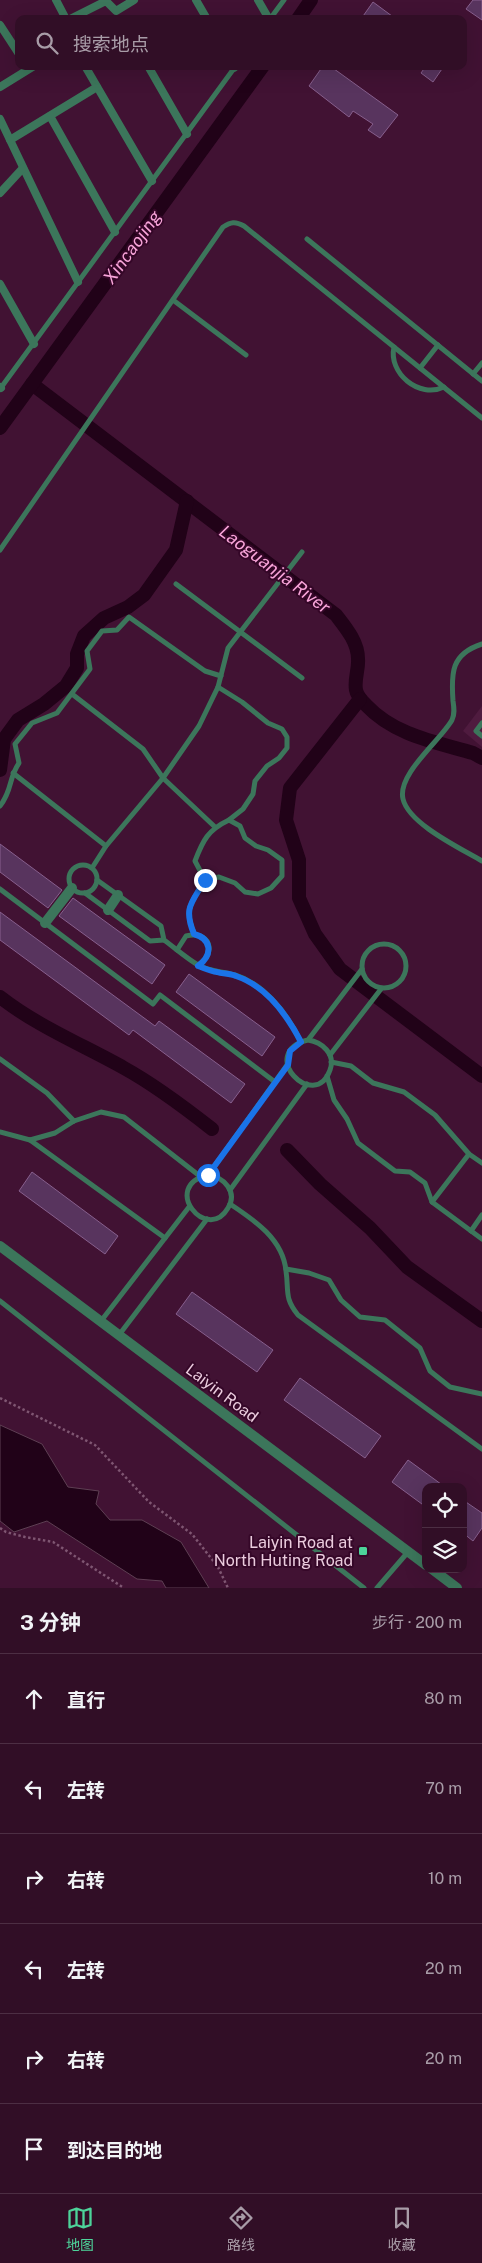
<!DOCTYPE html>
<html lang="zh">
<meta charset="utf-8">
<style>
:root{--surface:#310e26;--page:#39172e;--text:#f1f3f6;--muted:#a89ca7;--line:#4c2e43;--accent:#4dd39a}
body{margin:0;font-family:"Public Sans","Noto Sans SC",sans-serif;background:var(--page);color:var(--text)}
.controls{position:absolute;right:15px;bottom:15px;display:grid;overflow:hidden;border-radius:10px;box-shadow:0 5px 20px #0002}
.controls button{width:45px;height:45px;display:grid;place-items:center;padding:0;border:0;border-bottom:1px solid var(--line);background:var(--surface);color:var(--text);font:25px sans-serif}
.stop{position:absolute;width:15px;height:15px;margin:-11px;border:4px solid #1a73e8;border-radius:50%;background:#fff}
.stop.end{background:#1a73e8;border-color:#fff;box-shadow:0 1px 5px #0008}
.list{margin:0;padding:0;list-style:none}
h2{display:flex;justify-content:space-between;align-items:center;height:65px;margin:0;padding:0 20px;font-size:21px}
h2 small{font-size:16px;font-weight:400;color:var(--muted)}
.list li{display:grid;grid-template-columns:32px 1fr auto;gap:15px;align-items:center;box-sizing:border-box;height:90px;padding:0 20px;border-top:1px solid var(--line)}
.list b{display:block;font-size:19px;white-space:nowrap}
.list em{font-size:16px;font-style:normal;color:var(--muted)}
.icon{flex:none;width:28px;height:28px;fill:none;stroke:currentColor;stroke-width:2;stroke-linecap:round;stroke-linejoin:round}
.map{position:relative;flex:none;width:482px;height:1588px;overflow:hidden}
.search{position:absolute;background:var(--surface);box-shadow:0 5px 20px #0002;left:15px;right:15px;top:15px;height:55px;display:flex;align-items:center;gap:12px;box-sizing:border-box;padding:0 18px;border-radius:10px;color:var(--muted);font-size:19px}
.sheet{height:605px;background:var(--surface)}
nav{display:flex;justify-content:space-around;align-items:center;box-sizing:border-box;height:70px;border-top:1px solid var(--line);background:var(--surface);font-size:14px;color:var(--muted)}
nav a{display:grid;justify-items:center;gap:2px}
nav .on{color:var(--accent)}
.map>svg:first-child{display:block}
</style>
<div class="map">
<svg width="482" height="1588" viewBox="0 0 482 1588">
<rect width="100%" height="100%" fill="#411233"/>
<!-- built -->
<polygon fill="#4f1b3f" points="482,706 482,747 463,731"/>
<!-- water -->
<polygon fill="#210218" stroke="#5e3f53" points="0,1425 42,1444 68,1487 99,1491 96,1504 110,1520 142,1520 181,1542 209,1588 166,1588 162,1581 137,1579 47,1521 14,1532 0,1521"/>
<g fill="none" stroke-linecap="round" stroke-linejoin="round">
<!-- canal -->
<g stroke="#210218" stroke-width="14">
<polyline points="298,19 311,0"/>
<path d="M32,384L336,615C346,628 358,642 358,659C359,669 354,679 356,690C357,696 362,701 366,705C394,735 435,742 473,753L482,758"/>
<polyline points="0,428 263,66"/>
<polyline points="360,699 290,788 286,820 299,860 299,898 315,934 340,969 482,1076"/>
<polyline points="0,770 4,739 18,720 44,704 66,686 77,668 77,654 84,636 104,618 128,607 144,595 176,550 187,501"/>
<path d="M0,997C37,1026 83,1045 124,1068C155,1085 184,1107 212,1129"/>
<polyline points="287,1150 320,1184 370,1228 407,1267 482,1321"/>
</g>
</g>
<!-- building -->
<g fill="#58345e" stroke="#875f8d">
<polygon points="473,0 482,0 482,20 466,9"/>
<polygon points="373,2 396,19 361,19"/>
<polygon points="323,66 330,66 398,115 380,138 368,130 373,124 353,111 349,117 309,86"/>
<polygon points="426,66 444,66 433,82 421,73"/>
<polygon points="0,844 62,890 48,908 0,872"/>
<polygon points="73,898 165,965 152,984 59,916"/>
<polygon points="0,912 155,1026 159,1021 245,1084 231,1103 133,1030 129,1035 0,940"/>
<polygon points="189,974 275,1037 262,1056 176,992"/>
<polygon points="32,1172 118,1236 105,1254 19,1191"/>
<polygon points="192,1292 273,1350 257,1372 176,1314"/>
<polygon points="300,1378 381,1436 365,1458 284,1400"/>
<polygon points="408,1460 445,1487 426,1487 426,1507 392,1482"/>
<polygon points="463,1500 482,1513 482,1528 473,1541 463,1533"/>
</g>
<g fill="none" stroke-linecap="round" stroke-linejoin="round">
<!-- path -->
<g stroke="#7f5672" stroke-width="2.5" stroke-dasharray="2.5 2.5" stroke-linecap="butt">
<polyline points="0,1398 95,1445 149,1502 192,1534 218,1567 228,1588"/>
<polyline points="0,1528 6,1532 25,1537 53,1542 124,1588"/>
</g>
<!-- service -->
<g stroke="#3c765b" stroke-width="5">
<polyline points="270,19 284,0"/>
<polyline points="307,239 482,381"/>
<polyline points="173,300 246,355"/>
<path d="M394,347C388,373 419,399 444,387"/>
<polyline points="420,368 438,345"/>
<polyline points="473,374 482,363"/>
<polyline points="0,389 235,67"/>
<path d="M0,550L223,227C231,222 235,221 244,226L482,418"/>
<polyline points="176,584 302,678"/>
<path d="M482,644C451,654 451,673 453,701C454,708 455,714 452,720C440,741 397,774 403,799C409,824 460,848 482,861"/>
<polyline points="218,687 242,702 268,723 282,729 287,737 287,748 279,758 267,766 255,781 253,794 243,809 229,820"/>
<polyline points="72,694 143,749 163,778 215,827"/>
<polyline points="482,723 476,731 482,736"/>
<polyline points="13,773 106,846"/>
<path d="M0,806C13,789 8,779 19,763L15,744L32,723L57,713L90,669L87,651L102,631L117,630L129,617L205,671L221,676"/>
<circle cx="83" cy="879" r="14"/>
<polyline points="92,868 106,846 163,778 199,726 218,687 228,648 302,552"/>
<path d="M97,880L161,926L164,940C175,948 186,958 198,965C210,972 222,971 235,975C265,984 288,1015 301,1042"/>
<polyline points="0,889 153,1004 160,995 275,1082"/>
<polyline points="85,893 150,941 164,940"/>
<path d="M194,933C183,907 192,903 205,880L219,877L235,883L245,892L258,894L271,888L282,876V860L268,850L256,846L245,838L240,826L229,820C208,830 203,840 195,861L205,880"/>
<circle cx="384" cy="966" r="22"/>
<path d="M177,950L186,936C209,930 218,952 198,965"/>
<path d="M308,1040C322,1042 336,1054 330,1070C315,1113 256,1053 308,1040L362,969"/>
<polyline points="330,1055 381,989"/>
<polyline points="0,1059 47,1093 74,1121"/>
<polyline points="331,1062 351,1066 373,1083 404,1092 435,1115 469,1154 482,1163"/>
<polyline points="327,1076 334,1100 347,1119 358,1143 395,1171 410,1172 425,1183 432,1202 482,1239"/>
<polyline points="0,1132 30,1140 55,1133 74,1121 101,1112 124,1117 201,1177"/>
<polyline points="30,1140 165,1238"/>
<path d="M208,1175C224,1177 238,1192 228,1208C207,1244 160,1186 208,1175L287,1065"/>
<polyline points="230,1190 307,1084"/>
<polyline points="432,1202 469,1154"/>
<path d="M230,1204C254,1220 283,1239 286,1271C289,1291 284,1298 298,1315L482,1449"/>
<polyline points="471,1231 482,1215"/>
<polyline points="286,1269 309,1273 329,1280 341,1300 360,1317 385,1320 420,1348 430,1371 450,1387 482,1394"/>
<polyline points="0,1301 364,1588"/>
<polyline points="101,1321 189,1207"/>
<polyline points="119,1335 207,1219"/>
<polyline points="377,1588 408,1552"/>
</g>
<!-- pedestrian -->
<g stroke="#3c765b" stroke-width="8">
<polyline points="56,0 66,19"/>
<polyline points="196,0 207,19"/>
<polyline points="258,0 269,19"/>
<polyline points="70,19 106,1 116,11 134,0"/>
<polyline points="0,25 19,54"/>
<polyline points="85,66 152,181"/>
<polyline points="148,66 187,134"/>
<polyline points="233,66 234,68"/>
<polyline points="0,87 34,66"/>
<polyline points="50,116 115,232"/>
<polyline points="0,119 78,282"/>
<polyline points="10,140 97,87"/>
<polyline points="0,193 23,168"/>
<polyline points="0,284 34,344"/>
<polyline points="0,387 1,388"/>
</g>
<!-- minor -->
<g stroke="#3c765b" stroke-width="10">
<polyline points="108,910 118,895"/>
<polyline points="45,923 72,888"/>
</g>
<!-- tertiary -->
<g stroke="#3c765b" stroke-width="10">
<polyline points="0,1246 426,1565"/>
<polyline points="432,1569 457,1588"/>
</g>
</g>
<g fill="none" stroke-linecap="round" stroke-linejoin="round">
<!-- route -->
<path stroke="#1a73e8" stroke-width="6" d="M205,880C192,903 183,907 194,934C212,939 213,955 198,966C204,968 210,971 217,972C223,974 230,973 236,976C266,986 287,1015 301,1042L290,1051L288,1065L208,1175"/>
</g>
<!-- markers -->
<rect fill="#4dd39a" stroke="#350728" stroke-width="2" x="358" y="1546" width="10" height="10" rx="2.5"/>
<g text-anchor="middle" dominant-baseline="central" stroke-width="4" stroke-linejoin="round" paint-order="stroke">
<!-- street labels -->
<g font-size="16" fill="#ebccde" stroke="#350728">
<text transform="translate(222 1393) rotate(37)">Laiyin Road</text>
</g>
<!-- poi labels -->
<g font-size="16" fill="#ebccde" stroke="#350728" text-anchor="end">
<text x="353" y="1542">Laiyin Road at<tspan x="353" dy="18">North Huting Road</tspan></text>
</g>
<!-- water labels -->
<g font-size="18" font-style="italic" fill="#f8a4d9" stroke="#350728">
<text transform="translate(132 247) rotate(-54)">Xincaojing</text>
<text transform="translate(275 569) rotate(37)">Laoguanjia River</text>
</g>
</g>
</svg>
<div class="controls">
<button><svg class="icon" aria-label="locate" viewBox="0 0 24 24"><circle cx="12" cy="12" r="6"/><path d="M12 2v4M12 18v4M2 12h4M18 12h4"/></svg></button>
<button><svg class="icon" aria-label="layers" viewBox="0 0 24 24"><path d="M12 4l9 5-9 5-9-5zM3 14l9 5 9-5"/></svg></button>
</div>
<div class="stop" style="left:208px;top:1175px"></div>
<div class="stop end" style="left:205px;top:880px"></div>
<div class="search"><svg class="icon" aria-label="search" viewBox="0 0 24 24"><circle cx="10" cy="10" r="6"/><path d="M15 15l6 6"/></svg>搜索地点</div>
</div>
<section class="sheet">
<h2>3 分钟<small>步行 · 200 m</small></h2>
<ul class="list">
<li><svg class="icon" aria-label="ahead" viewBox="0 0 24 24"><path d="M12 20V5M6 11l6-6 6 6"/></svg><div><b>直行</b></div><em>80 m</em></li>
<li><svg class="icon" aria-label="left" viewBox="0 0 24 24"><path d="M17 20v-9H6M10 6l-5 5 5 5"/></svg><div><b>左转</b></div><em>70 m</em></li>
<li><svg class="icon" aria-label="right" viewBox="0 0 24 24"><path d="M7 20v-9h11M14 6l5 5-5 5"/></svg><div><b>右转</b></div><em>10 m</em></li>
<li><svg class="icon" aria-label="left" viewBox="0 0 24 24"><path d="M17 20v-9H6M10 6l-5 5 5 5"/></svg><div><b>左转</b></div><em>20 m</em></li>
<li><svg class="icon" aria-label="right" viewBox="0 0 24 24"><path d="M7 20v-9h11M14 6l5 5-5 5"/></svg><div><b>右转</b></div><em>20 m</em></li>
<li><svg class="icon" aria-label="arrive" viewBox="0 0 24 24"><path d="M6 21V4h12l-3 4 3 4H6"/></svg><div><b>到达目的地</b></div></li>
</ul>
</section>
<nav>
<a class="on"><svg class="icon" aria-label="map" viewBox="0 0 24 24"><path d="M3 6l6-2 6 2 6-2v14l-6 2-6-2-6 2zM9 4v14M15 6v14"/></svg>地图</a>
<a><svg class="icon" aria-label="directions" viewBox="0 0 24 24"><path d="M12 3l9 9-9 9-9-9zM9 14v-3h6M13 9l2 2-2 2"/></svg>路线</a>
<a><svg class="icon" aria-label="saved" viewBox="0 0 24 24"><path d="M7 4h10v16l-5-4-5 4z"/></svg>收藏</a>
</nav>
